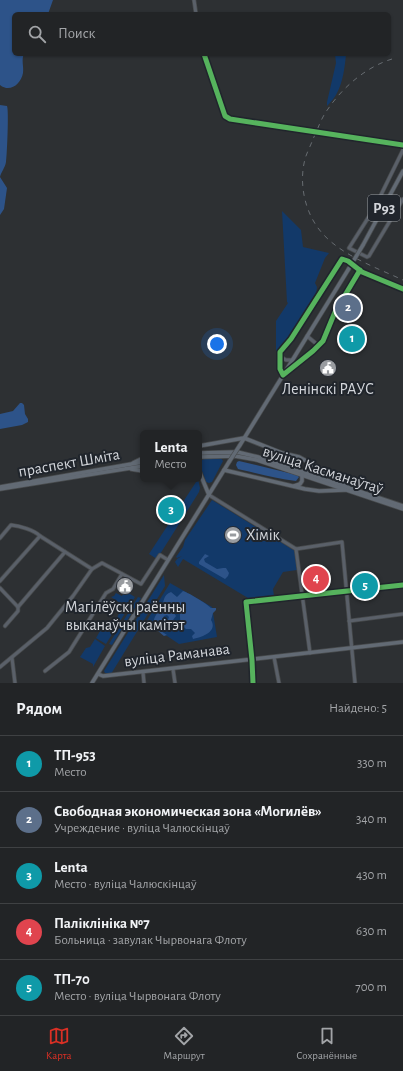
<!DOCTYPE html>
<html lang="ru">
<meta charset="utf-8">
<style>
:root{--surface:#222426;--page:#2e3032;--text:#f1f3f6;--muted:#a2a4a7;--line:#3f4143;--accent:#d93025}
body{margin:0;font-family:"Alegreya Sans",sans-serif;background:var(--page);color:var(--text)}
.you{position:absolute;left:217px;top:344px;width:14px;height:14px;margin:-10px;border:3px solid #fff;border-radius:50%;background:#1a73e8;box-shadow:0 0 0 6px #1a73e833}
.badge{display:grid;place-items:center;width:26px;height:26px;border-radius:50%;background:var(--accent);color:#fff;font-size:13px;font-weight:700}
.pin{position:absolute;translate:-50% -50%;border:2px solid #fff;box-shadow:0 1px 4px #0006}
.popup{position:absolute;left:140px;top:430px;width:62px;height:52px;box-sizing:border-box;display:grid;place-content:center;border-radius:6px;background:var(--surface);filter:drop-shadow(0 1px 3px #0005);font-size:13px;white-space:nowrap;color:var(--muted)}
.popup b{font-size:15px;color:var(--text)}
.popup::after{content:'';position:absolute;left:50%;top:100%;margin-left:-8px;border:8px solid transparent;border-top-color:var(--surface)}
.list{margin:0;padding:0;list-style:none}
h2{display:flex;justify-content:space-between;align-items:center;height:52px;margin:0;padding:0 16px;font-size:17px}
h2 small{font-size:13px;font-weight:400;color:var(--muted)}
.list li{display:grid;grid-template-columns:26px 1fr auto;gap:12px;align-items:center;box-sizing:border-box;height:56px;padding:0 16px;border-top:1px solid var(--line)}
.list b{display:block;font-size:15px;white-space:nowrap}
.list p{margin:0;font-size:13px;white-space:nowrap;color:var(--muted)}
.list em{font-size:13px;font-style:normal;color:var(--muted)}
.icon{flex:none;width:22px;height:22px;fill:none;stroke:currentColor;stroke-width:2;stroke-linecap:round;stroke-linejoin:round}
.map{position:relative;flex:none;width:403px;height:683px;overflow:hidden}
.search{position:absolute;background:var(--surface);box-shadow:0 1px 3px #0004;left:12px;right:12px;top:12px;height:44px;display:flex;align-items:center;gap:10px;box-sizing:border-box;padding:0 14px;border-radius:6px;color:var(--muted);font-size:15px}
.sheet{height:332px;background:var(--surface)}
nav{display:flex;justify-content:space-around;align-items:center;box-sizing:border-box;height:56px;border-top:1px solid var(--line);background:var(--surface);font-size:11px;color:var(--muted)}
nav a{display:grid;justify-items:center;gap:2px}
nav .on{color:var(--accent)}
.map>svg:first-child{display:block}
</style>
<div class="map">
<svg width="403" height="683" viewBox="0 0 403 683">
<rect width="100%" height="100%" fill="#2d3033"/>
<!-- green -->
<g fill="#123969">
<path d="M335,54H346C345,66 343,82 337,93C335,97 331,102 327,106V102L336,63Z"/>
<polygon points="282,211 301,230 303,247 329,253 325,258 315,283 317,287 316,295 289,339 278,351 276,351 276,321 288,303 287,302"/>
<polygon points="214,458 221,458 223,461 212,482 209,483 206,482 199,462 204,459"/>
<polygon points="198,479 200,488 199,492 157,559 149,554"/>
<polygon points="212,500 295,551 297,570 283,572 273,589 274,596 248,598 183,559 178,567 175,562 177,559 182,556 177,558 176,557 183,547 185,540"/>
<polygon points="164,575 165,586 111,674 105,673 104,671"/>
<polygon points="170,583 212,607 217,637 179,644 146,622"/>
<polygon points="125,591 135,597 106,644 96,638 103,626 112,632 119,620 117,618 123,605 111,597 114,596 116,593 122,596"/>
<polygon points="138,597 141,598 112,645 109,644"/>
<polygon points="95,639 105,646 93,667 93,664 80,657 86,648 90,647"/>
</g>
<!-- forest -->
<g fill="#2d5389">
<path d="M0,0H53L48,14H14V54H24C21,60 24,66 23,73C21,84 10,93 0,85Z"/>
<path d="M0,105L7,106C9,110 7,156 6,162C5,168 1,172 0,177L7,188L4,209L0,215Z"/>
<polygon points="20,403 22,403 24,405 25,414 28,419 28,422 22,425 0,429 0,414 13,411"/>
<path d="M239,461L297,475L299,477L296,481C278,479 260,474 242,470L238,469L236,465L237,462Z"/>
<polygon points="205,554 209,556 204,559 205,562 217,569 223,568 226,568 229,573 228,576 225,579 199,564 199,562"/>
<path d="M183,591C189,593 206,603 211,608H216V610L213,613L211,620C218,631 203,637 193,639L192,636L195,633L191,629H186C180,624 180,621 180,614L175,610L173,612L176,616L173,620L176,627L174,629L167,628L166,625L169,617L167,615L164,616L160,625L156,628L167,635L164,636C158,631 150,624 156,615C157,612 160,610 162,607C164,601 163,595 171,592L177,597Z"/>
</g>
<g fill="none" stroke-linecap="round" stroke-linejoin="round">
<!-- minor casing -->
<g stroke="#484b4d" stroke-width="4.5">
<g id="minor">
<polyline points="194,0 196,14"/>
<polyline points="204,54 225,116 230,119 403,145"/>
<polyline points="403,150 375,207 349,248 367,257 369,256 403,199"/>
<polyline points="348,261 342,259 291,339 280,352 280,369 283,375 313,351 323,341 335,312 360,270"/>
<polyline points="355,266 362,272 403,289"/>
<polyline points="307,336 319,346"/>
<polyline points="279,356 286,360 292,360"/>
<polyline points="209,495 296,549 310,653"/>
<path d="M0,538L11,525C20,526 34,530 40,536L92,569"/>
<polyline points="296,549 342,542 355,683"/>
<polyline points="0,581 40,536"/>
<polyline points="0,588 18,607"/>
<polyline points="349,621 403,614"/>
<polyline points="5,626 18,611 18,607 65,552"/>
<polyline points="274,657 279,683"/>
<polyline points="12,658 15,683"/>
<polyline points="0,667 47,628 73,596 92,569 102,563 141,584 160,555 168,560"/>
<polyline points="173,669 175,683"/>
<polyline points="45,671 69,652 106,593 113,589 122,574"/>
<polyline points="143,672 144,683"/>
<polyline points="253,683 252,660 246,602 403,585"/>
</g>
</g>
<!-- major casing -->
<g stroke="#484b4d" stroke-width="5">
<g id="major">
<polyline points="363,245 403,171"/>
<polyline points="240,445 348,270"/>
<polyline points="199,446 244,438 282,453 299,457 332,475 346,485"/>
<polyline points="199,453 237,452 258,457 403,506"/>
<polyline points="199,457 235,456 257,460 403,509"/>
<polyline points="133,463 143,458"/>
<polyline points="131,469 143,471"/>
<polyline points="224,470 305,489 319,491 345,490"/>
<polyline points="199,471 209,495"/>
<polyline points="304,471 307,470 309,466 307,461"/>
<polyline points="294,486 300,484 302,481 302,474"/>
<polyline points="0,487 143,462"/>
<polyline points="0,489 143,466"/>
<polyline points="98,674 103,676 112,675 403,642"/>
<polyline points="92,683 229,462"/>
</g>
</g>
<!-- minor -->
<use href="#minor" stroke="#5a6069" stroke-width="3"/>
<!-- major -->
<use href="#major" stroke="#626a74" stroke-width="3.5"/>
<!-- rail -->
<path stroke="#676c71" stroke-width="1" stroke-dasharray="5 5" stroke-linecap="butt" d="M392,59C366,67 343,87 328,109C321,118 318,129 313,139C311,145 307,152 305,159C299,182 304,209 318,228C337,254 375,267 403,280"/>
<!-- major-bridge casing -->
<g stroke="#484b4d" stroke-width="5" stroke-linecap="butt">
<g id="major-bridge">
<polyline points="348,270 363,245"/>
<polyline points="229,462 240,445"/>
</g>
</g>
<!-- major-bridge -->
<use href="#major-bridge" stroke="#626a74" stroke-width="3.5"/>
<!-- cycleway casing -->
<g stroke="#20252c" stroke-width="8">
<g id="cycleway">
<polyline points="204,54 225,116 230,119 403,145"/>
<polyline points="360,270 335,312 323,341 313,351 283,375 280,369 280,352 291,339 342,259 348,261 362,272 403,289"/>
<polyline points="253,683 252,660 246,602 403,585"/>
</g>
</g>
<!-- cycleway -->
<use href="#cycleway" stroke="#56b35d" stroke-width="5"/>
</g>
<!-- icons -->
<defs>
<g id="civic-disc" transform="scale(0.9)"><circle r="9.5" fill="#999ca0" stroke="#20252c"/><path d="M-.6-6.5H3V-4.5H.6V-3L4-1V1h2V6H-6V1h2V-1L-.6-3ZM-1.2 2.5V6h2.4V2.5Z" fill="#fff"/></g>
<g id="stadium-disc" transform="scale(0.9)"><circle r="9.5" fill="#999ca0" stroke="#20252c"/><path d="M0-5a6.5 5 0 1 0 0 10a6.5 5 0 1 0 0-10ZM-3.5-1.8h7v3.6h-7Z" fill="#fff"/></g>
</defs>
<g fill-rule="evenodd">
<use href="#civic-disc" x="328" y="368"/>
<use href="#stadium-disc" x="233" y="535"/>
<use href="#civic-disc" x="125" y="586"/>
</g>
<g text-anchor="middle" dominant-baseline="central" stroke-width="4" stroke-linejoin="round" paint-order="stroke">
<!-- shield labels -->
<rect fill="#20252c" stroke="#9da1a6" stroke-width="1" x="368" y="195" width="32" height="26" rx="3"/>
<g font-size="15" font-weight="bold" fill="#d3d6db">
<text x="384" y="208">Р93</text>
</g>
<!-- poi labels -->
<g font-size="16" fill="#d3d6db" stroke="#20252c">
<text x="328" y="389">Ленінскі РАУС</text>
<text x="246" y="535" text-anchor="start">Хімік</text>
<text x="125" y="607">Магілёўскі раённы<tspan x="125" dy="18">выканаўчы камітэт</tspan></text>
</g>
<!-- street labels -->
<g font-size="16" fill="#d3d6db" stroke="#20252c">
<text transform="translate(69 463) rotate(-10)">праспект Шміта</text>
<text transform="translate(323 470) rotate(18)">вуліца Касманаўтаў</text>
<text transform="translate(177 655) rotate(-7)">вуліца Раманава</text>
</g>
</g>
</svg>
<div class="you"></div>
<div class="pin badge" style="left:352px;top:339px;background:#0f9aa8">1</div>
<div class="pin badge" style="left:348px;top:308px;background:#5c6f8a">2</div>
<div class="pin badge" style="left:171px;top:510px;background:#0f9aa8">3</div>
<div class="popup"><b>Lenta</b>Место</div>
<div class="pin badge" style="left:316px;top:579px;background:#e0444e">4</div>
<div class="pin badge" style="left:365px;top:586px;background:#0f9aa8">5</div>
<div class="search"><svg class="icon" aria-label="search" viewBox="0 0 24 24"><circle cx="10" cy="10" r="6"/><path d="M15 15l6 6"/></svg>Поиск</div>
</div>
<section class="sheet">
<h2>Рядом<small>Найдено: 5</small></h2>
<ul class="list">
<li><span class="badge" style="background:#0f9aa8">1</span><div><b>ТП-953</b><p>Место</p></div><em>330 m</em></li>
<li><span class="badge" style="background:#5c6f8a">2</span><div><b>Свободная экономическая зона «Могилёв»</b><p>Учреждение · вуліца Чалюскінцаў</p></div><em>340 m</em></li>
<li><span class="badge" style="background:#0f9aa8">3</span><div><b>Lenta</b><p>Место · вуліца Чалюскінцаў</p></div><em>430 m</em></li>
<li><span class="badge" style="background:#e0444e">4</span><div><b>Паліклініка №7</b><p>Больница · завулак Чырвонага Флоту</p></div><em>630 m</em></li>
<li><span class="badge" style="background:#0f9aa8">5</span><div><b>ТП-70</b><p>Место · вуліца Чырвонага Флоту</p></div><em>700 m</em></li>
</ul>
</section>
<nav>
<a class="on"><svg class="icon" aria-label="map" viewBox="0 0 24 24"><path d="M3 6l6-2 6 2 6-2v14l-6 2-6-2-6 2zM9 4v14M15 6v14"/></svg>Карта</a>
<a><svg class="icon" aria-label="directions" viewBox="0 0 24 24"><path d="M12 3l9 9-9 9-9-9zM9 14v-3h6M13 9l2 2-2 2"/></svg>Маршрут</a>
<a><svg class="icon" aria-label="saved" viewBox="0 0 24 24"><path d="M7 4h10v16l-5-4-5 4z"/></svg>Сохранённые</a>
</nav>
